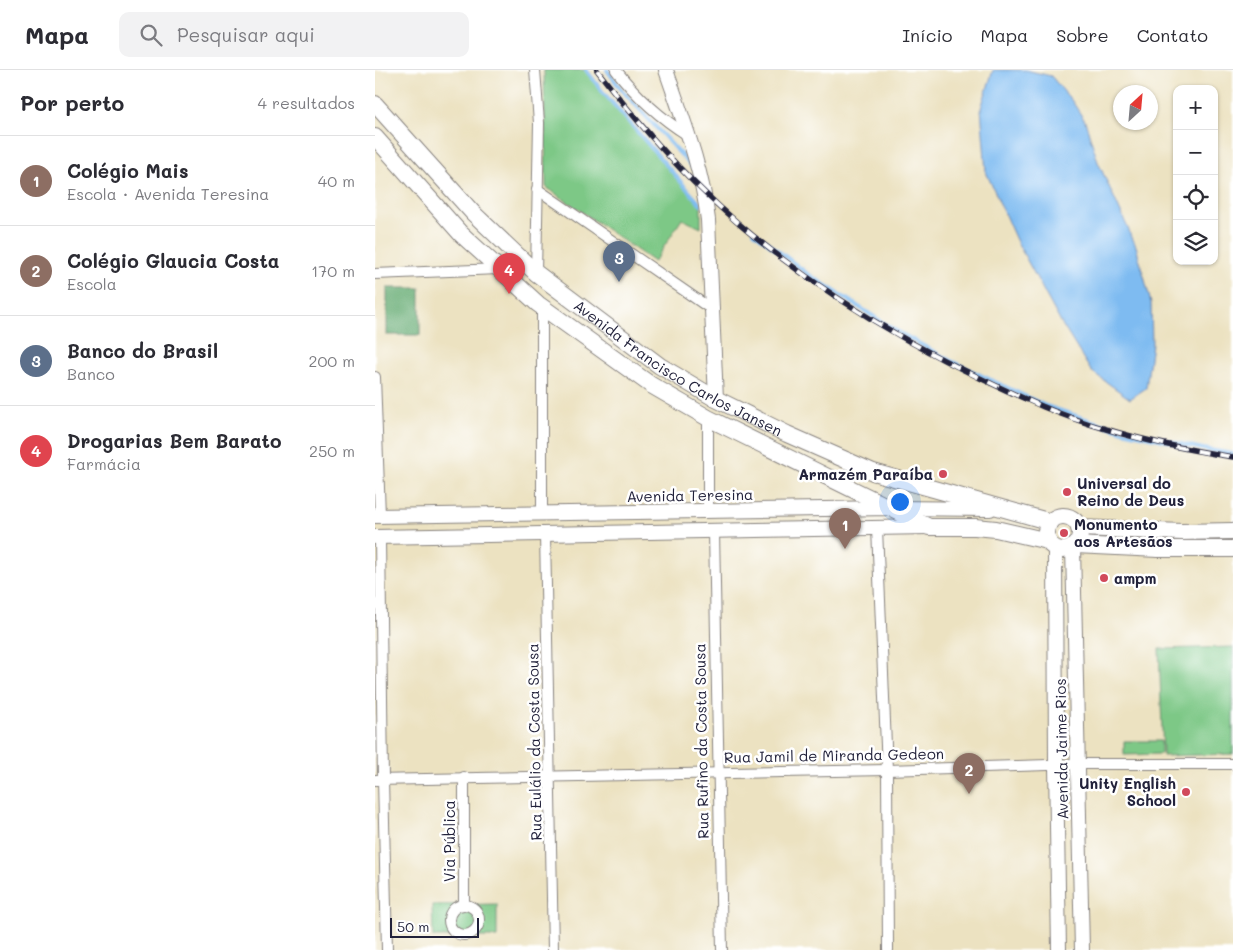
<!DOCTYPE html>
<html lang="pt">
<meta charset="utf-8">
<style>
:root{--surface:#fff;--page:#f2f2f3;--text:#2b2b33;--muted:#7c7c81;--line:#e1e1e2;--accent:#b45309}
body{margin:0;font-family:Mali,sans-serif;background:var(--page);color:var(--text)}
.controls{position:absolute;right:15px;top:15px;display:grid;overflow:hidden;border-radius:10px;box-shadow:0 1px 4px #0004}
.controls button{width:45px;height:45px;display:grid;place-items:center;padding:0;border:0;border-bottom:1px solid var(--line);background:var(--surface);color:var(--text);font:25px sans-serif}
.compass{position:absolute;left:738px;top:15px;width:45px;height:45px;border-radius:50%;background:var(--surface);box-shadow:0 1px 4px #0004;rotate:26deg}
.scale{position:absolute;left:15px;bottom:12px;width:89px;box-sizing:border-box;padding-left:5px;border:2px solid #22223b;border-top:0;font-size:14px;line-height:18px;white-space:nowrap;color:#22223b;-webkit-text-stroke:4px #fff;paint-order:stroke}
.you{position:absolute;left:524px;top:431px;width:18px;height:18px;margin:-12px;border:4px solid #fff;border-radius:50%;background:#1a73e8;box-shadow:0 0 0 8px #1a73e833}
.badge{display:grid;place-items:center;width:32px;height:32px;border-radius:50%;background:var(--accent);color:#fff;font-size:16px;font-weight:700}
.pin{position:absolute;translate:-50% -41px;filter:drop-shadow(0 1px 2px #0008)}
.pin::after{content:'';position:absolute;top:26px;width:18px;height:15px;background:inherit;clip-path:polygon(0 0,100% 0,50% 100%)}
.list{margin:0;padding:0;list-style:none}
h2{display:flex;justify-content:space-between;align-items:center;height:65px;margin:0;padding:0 20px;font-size:21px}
h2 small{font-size:16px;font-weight:400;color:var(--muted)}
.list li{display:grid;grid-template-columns:32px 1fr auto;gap:15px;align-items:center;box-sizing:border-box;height:90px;padding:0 20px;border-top:1px solid var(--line)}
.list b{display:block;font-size:19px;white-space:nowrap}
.list p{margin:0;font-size:16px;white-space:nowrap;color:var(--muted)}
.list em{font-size:16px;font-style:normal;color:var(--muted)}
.icon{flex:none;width:28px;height:28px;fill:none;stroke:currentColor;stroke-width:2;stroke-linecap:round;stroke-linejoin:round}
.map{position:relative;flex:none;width:858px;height:880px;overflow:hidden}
header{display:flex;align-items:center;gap:30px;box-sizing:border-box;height:70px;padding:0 25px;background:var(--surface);border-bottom:1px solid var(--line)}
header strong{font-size:24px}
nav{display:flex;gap:28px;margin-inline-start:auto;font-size:18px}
.search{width:350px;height:45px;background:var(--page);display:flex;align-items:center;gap:12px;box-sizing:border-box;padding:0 18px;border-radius:10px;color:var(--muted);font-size:19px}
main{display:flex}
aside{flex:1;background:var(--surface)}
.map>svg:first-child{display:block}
</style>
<header>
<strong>Mapa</strong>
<div class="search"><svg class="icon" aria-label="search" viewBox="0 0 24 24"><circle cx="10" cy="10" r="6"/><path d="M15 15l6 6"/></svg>Pesquisar aqui</div>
<nav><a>Início</a><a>Mapa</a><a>Sobre</a><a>Contato</a></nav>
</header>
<main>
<aside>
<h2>Por perto<small>4 resultados</small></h2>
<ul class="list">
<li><span class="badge" style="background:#8d6e63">1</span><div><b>Colégio Mais</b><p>Escola · Avenida Teresina</p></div><em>40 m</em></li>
<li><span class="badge" style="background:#8d6e63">2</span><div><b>Colégio Glaucia Costa</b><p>Escola</p></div><em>170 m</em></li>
<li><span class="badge" style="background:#5c6f8a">3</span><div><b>Banco do Brasil</b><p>Banco</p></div><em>200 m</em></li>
<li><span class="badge" style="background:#e0444e">4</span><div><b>Drogarias Bem Barato</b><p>Farmácia</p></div><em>250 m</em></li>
</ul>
</aside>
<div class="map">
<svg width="858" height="880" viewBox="0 0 858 880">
<rect width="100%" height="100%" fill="#fff"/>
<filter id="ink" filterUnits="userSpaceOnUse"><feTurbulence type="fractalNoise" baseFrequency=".02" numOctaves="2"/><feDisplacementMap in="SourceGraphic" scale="10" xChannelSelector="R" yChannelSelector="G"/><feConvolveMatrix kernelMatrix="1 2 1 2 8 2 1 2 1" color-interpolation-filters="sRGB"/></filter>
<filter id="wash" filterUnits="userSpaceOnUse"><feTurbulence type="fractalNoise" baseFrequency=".0096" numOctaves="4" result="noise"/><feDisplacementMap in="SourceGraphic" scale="20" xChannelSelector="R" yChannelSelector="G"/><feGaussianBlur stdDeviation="1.12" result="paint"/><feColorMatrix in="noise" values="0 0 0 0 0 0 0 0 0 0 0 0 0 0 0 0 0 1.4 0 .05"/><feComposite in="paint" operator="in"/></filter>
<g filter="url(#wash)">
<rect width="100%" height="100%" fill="#ece2c1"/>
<!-- green -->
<g fill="#7dc886" stroke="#507560">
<polygon points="169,0 211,0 227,21 326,135 326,158 307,149 279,192 171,117"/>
<polygon points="858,577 858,684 788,686 784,579"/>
<polygon points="749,671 786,671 786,684 749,685"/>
<polygon points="122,834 122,867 58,867 57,835"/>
</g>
<!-- forest -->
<rect fill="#66ac73" stroke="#446757" x="12" y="218" width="33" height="47"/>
<!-- water -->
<polygon fill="#7ebbf1" stroke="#506e96" points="618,0 651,0 676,6 697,31 710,51 723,92 761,176 776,233 777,274 771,318 755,329 716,301 685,251 641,170 611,102 606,38"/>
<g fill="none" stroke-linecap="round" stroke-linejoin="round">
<!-- stream -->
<g stroke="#7ebbf1" stroke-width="4">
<polyline points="211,0 227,21 326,135"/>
<polyline points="232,0 246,19 318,98"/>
<polyline points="379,162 433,204 518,259 574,290 671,336 748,361 828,379 858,384"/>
</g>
</g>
</g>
<g filter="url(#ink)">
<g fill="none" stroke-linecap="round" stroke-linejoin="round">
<!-- street casing -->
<g stroke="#87827e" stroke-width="12">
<g id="street">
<polyline points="160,0 164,53 161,203"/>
<path d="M241,0C262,27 285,48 314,66"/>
<polyline points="162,119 336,239"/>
<polyline points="0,204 124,199"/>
<polyline points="0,307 5,446"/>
<polyline points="333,441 333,348"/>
<polyline points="167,443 167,238"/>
<polyline points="502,458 512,700 513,880"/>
<polyline points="339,461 347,880"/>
<polyline points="170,464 178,880"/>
<polyline points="5,467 8,709 12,880"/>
<polyline points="89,707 89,834"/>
<polyline points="0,710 512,700 703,694 858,694"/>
<circle cx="89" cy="850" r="15"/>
</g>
</g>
<!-- secondary casing -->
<g stroke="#87827e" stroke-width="16">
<g id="secondary">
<path d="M291,0C308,50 327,98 333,150L341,329"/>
<polyline points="0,446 517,438 615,439"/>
<polyline points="0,467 554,457"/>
<polyline points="698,477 707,880"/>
<polyline points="680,478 681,695 684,880"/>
</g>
</g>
<!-- primary casing -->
<g stroke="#87827e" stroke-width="18">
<g id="primary">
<path id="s1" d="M0,34L98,143L161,203L285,296L341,329L412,364L498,402L676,452"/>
<polyline points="0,67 86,164 163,234 276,315 333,348 554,457 600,457 621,459 673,471"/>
<circle cx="688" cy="463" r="17"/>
<polyline points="704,458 807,462 858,461"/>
<polyline points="700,475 783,479 858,479"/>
</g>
</g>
<!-- street -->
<use href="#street" stroke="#fff" stroke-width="10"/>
<!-- secondary -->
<use href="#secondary" stroke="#fff" stroke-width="14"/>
<!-- primary -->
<use href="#primary" stroke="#fff" stroke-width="16"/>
<!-- rail casing -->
<g stroke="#22223b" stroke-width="5.5">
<path id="rail" d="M222,0C255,43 292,87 331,124C408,198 510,263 607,309C647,328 688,347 731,359C773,372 815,380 858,387"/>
</g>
<!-- rail -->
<use href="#rail" stroke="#fff" stroke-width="4" stroke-dasharray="11" stroke-linecap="butt"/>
</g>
</g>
<!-- markers -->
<g fill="#d1495b" stroke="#fff" stroke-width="2">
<circle cx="568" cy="404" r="5"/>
<circle cx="692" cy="422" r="5"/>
<circle cx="689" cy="463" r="5"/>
<circle cx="729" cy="508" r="5"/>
<circle cx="811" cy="722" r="5"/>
</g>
<g text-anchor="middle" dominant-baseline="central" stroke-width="5" stroke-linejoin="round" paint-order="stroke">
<!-- street labels -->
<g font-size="15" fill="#22223b" stroke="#fff">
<text stroke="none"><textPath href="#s1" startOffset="405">Avenida Francisco Carlos Jansen</textPath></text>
<text transform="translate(315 425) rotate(-1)">Avenida Teresina</text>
<text transform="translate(326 671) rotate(-91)">Rua Rufino da Costa Sousa</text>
<text transform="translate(159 672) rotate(-91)">Rua Eulálio da Costa Sousa</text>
<text transform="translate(686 679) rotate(-91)">Avenida Jaime Rios</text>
<text transform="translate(459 685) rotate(-1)">Rua Jamil de Miranda Gedeon</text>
<text transform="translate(74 771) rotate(-90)">Via Pública</text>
</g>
<!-- poi labels -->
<g font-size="15" font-weight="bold" fill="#22223b" stroke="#fff" text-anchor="start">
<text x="558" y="404" text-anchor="end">Armazém Paraíba</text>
<text x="702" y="413">Universal do<tspan x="702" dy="17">Reino de Deus</tspan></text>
<text x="699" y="454">Monumento<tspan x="699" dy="17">aos Artesãos</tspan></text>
<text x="739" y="508">ampm</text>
<text x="801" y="713" text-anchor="end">Unity English<tspan x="801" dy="17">School</tspan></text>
</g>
</g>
</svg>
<div class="controls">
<button>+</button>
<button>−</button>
<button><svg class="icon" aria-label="locate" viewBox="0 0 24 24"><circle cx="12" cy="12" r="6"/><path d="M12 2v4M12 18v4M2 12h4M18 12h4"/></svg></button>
<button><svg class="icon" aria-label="layers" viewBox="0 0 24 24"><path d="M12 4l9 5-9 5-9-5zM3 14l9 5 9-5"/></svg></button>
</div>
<svg class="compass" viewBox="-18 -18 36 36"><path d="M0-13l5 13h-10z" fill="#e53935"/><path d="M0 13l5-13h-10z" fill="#7c7c81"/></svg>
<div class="scale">50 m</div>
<div class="you"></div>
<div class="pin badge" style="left:470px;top:479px;background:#8d6e63">1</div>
<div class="pin badge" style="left:594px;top:724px;background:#8d6e63">2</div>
<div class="pin badge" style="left:244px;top:212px;background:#5c6f8a">3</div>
<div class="pin badge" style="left:134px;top:224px;background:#e0444e">4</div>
</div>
</main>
